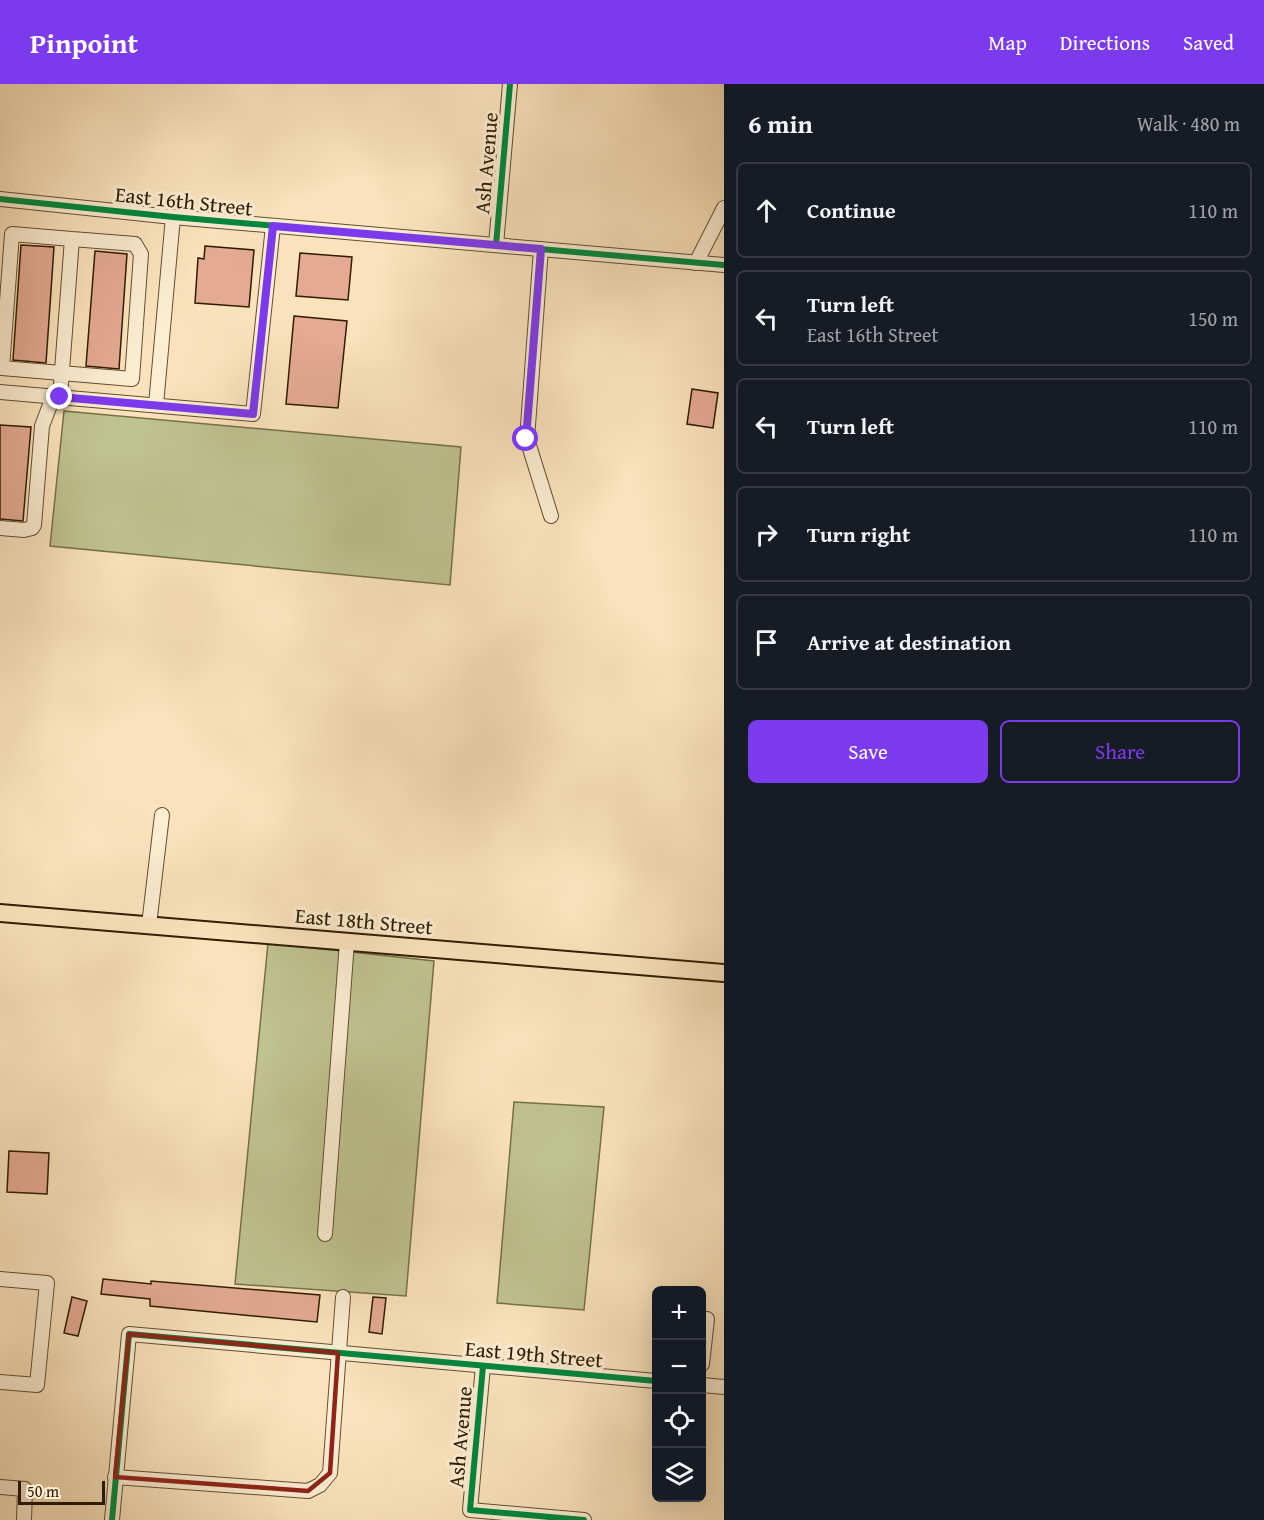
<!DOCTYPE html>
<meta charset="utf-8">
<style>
:root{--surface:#171b24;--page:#20242c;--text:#f1f3f6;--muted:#9ea1a6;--line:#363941;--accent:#7c3aed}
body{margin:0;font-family:"Gentium Book Plus",serif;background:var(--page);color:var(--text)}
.controls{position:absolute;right:18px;bottom:18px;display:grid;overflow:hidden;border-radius:9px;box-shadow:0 6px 24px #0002}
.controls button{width:54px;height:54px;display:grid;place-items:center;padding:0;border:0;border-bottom:2px solid var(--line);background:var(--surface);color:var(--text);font:30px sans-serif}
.scale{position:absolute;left:18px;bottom:15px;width:87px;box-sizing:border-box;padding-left:6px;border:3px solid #2f1c01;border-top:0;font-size:16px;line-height:21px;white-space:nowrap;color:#2f1c01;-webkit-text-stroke:4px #fcedd3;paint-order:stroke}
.stop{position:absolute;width:18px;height:18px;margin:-14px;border:4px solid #7c3aed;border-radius:50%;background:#fff}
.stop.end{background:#7c3aed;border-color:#fff;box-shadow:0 2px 6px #0008}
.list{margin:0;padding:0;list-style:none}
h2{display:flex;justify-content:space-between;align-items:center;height:78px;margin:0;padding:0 24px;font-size:26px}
h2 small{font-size:20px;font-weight:400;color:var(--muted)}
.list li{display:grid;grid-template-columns:39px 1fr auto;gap:18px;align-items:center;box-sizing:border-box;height:96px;margin:0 12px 12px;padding:0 12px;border:2px solid var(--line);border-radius:9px}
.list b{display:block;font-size:22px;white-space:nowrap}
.list p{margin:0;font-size:20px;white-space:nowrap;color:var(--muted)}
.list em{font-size:20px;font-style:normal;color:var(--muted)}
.actions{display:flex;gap:12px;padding:18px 24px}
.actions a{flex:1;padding:14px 0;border:2px solid var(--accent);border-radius:9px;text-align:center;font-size:21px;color:var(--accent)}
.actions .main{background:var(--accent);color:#fff}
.icon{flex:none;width:33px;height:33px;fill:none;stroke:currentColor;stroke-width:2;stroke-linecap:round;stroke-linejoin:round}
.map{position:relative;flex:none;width:724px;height:1436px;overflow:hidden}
header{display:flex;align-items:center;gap:36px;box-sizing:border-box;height:84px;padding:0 30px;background:var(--accent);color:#fff}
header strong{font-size:28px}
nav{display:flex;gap:33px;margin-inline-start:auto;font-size:21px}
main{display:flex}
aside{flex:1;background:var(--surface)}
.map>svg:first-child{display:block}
</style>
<header>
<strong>Pinpoint</strong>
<nav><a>Map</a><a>Directions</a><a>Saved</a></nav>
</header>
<main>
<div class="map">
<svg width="724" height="1436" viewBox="0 0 724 1436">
<rect width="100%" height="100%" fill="#fae3bc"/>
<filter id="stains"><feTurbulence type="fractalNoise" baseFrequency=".00333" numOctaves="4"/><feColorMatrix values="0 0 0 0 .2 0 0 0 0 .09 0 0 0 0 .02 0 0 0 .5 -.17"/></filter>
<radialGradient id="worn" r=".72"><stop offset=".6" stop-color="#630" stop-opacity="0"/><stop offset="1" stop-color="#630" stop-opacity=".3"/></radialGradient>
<!-- green -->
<g fill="#bfc390" stroke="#777048" stroke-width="1.5">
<polygon points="64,327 461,363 450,501 50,462"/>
<polygon points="268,859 434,877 406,1212 235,1200"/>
<polygon points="514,1018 604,1023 584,1226 497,1219"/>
</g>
<!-- building -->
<g fill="#e4aa92" stroke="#2f1c01" stroke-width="1.5">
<polygon points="21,161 54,163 46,279 13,276"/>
<polygon points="205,162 254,166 249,223 195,219 198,174 204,175"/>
<polygon points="95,167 127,170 119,285 86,282"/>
<polygon points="300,169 352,173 348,216 296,212"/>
<polygon points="294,232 347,237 338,324 286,320"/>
<polygon points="692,305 718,309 713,344 687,340"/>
<polygon points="0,341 31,343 23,437 0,435"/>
<polygon points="9,1067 49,1069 47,1110 7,1108"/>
<polygon points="103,1195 151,1200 151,1197 320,1211 317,1238 150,1222 150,1215 101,1210"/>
<polygon points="72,1213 87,1217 78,1252 64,1249"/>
<polygon points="373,1213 386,1214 382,1250 369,1248"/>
</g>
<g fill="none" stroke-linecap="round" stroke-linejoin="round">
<!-- minor casing -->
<g stroke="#624e30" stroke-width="16">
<g id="minor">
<polyline points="0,115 173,133 724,181"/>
<polyline points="496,161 510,0"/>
<polyline points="541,165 527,355 551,432"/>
<polyline points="696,179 724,124"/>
<polyline points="0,308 253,330 273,142"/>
<polyline points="60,313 72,155 135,160 141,170 132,295 2,284 12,150 72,155"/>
<polyline points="156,321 173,133"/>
<polyline points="0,444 24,446 32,444 34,441 42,342 53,313"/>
<polyline points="149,841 162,731"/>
<polyline points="325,1150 347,858"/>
<polyline points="0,1195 47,1199 37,1301 0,1298"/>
<polyline points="702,1280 707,1235"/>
<polyline points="483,1282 470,1426 584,1436"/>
<polyline points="702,1301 724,1303"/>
<polyline points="115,1393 308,1407 320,1401 330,1389 343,1213"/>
<polyline points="0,1403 25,1405 24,1436"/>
<polyline points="112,1436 129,1250 656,1297"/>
</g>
</g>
<!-- major casing -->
<g stroke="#2f1c01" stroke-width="20">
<polyline id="major" points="0,829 724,889"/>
</g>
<!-- minor -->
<use href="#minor" stroke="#fcedd3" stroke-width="14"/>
<!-- major -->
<use href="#major" stroke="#fae3bc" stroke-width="16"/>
<!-- cycleway casing -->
<g stroke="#fcedd3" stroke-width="10">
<g id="cycleway">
<polyline points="0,115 173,133 724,181"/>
<polyline points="496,161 510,0"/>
<polyline points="483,1282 470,1426 584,1436"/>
<polyline points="112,1436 129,1250 656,1297"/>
</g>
</g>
<!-- cycleway -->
<use href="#cycleway" stroke="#00873e" stroke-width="6"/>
</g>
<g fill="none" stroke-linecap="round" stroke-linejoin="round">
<!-- route -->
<polyline stroke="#7c3aed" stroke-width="8" points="60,313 253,330 273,142 541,165 526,355"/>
</g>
<!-- marked area -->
<path fill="none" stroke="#8f2418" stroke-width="4.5" stroke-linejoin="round" d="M129,1250L338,1269L330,1389L308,1407L115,1393Z"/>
<g text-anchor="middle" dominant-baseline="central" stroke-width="6" stroke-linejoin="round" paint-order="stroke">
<!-- street labels -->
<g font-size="21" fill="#2f1c01" stroke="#fcedd3">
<text transform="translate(486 79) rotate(-85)">Ash Avenue</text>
<text transform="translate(184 117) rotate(6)">East 16th Street</text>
<text transform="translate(364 837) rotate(5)">East 18th Street</text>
<text transform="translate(534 1270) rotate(5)">East 19th Street</text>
<text transform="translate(460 1353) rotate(-85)">Ash Avenue</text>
</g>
</g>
<rect width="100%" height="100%" filter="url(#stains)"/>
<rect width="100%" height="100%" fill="url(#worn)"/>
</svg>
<div class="controls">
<button>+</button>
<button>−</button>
<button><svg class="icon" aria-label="locate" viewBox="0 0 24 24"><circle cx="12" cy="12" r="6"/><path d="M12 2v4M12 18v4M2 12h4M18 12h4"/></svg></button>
<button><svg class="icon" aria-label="layers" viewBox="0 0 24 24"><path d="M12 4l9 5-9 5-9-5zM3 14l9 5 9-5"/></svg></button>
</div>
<div class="scale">50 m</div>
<div class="stop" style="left:526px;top:355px"></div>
<div class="stop end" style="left:60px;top:313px"></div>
</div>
<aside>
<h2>6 min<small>Walk · 480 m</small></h2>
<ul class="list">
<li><svg class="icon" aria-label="ahead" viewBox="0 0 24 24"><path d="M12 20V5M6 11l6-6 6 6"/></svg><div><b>Continue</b></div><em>110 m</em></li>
<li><svg class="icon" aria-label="left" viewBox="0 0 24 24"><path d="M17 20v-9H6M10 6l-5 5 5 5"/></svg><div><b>Turn left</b><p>East 16th Street</p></div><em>150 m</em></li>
<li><svg class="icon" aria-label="left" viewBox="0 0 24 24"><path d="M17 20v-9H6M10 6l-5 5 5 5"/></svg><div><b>Turn left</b></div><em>110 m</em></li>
<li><svg class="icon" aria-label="right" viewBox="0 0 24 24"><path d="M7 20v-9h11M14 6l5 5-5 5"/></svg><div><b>Turn right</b></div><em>110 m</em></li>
<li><svg class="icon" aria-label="arrive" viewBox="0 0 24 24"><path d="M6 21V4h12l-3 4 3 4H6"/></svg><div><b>Arrive at destination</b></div></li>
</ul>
<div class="actions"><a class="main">Save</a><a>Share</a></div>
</aside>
</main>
